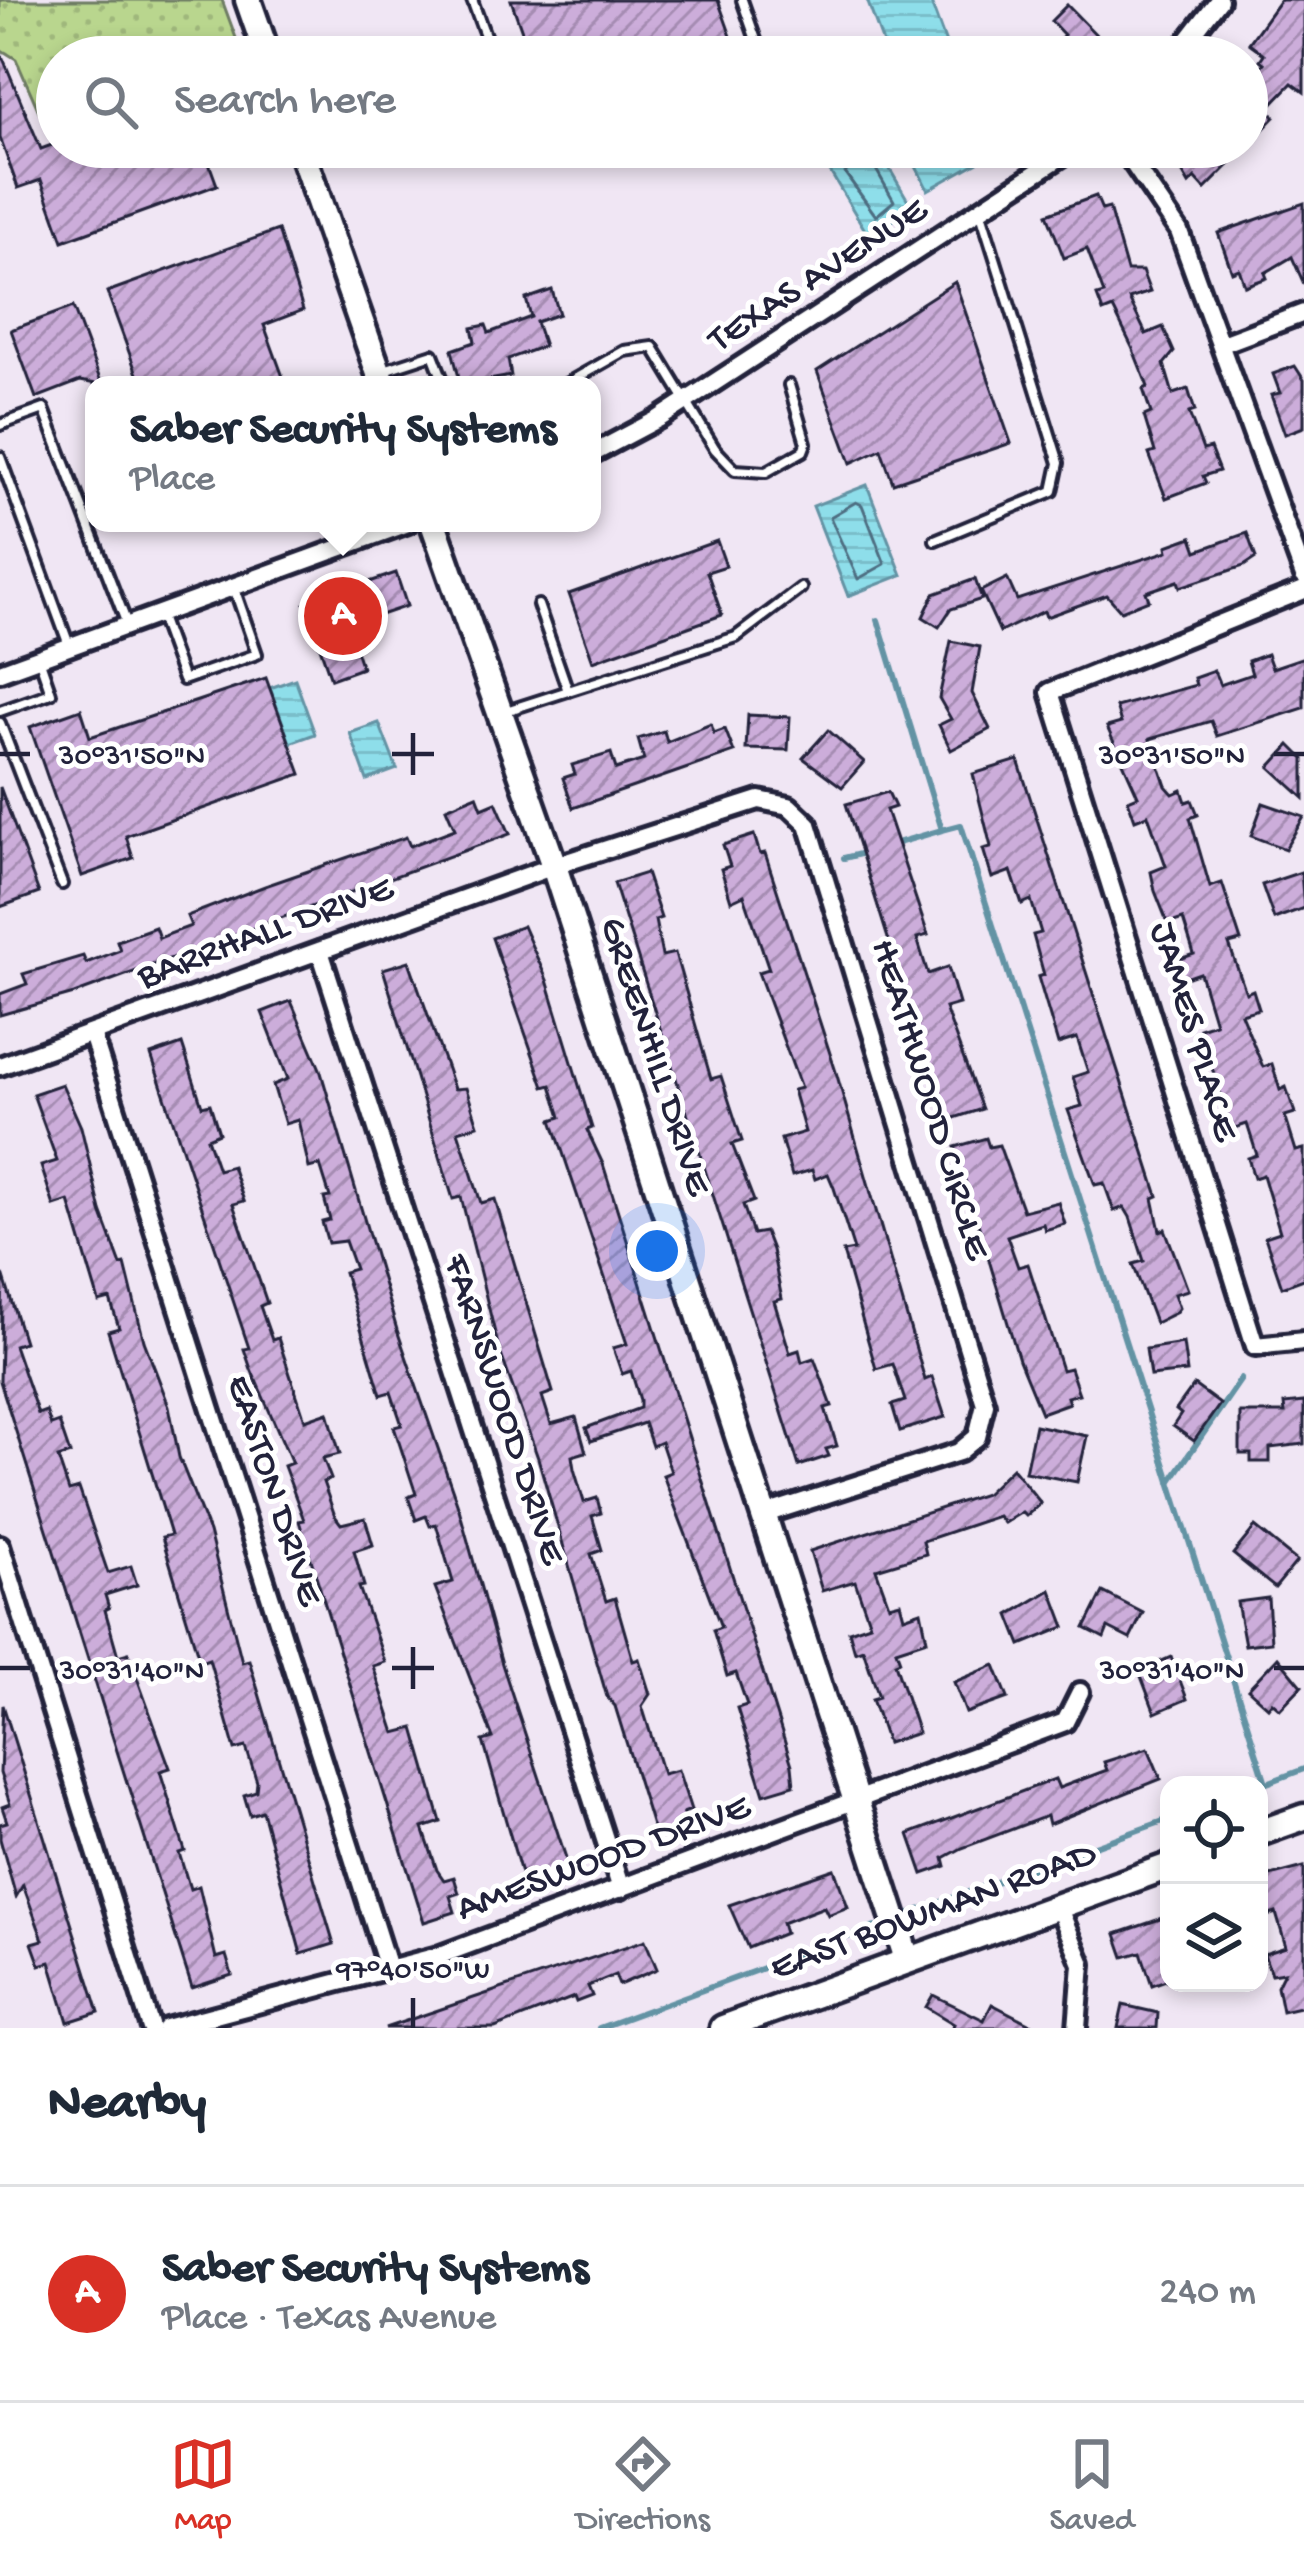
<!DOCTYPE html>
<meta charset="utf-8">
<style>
:root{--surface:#fff;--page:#f6f6f7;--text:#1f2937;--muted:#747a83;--line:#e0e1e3;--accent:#d93025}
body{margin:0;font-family:"Gochi Hand",sans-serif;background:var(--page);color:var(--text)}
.controls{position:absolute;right:36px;bottom:36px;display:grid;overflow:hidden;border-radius:24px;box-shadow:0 6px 18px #0003}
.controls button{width:108px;height:108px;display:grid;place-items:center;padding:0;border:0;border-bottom:3px solid var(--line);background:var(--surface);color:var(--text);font:60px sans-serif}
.you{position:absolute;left:657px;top:1251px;width:42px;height:42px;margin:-30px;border:9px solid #fff;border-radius:50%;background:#1a73e8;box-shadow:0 0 0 18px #1a73e833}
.badge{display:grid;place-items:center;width:78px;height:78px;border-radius:50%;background:var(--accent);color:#fff;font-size:39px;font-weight:700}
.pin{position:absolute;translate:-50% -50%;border:6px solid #fff;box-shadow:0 3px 12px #0006}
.popup{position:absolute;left:85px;top:376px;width:516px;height:156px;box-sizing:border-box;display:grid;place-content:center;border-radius:24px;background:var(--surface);filter:drop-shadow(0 3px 9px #0005);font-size:39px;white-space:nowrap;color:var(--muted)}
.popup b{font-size:45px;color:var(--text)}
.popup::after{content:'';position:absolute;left:50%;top:100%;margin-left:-24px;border:24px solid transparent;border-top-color:var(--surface)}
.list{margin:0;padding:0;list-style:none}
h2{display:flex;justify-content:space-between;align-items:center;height:156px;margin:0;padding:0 48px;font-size:51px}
h2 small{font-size:39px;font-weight:400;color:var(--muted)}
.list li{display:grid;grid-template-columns:78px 1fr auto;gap:36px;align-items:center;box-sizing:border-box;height:216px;padding:0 48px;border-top:3px solid var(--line)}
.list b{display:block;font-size:45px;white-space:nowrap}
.list p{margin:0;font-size:39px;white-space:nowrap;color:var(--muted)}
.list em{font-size:39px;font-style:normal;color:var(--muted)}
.icon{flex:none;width:66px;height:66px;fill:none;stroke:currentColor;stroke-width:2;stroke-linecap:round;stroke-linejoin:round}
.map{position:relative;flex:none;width:1304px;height:2028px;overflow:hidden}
.search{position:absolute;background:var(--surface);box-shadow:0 6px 18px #0003;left:36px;right:36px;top:36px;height:132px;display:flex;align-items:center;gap:30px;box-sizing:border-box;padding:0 42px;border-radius:66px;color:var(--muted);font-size:45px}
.sheet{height:372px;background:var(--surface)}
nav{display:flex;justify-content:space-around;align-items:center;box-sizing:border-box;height:168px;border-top:3px solid var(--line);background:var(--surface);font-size:33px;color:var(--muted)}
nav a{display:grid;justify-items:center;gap:6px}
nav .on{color:var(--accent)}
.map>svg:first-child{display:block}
</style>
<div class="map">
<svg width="1304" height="2028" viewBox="0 0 1304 2028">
<defs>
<pattern id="grass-dots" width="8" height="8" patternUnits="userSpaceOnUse" patternTransform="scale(3)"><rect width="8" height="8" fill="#b9d68e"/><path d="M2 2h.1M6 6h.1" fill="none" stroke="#9fb77b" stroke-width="1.8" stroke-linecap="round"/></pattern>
<pattern id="water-rules" width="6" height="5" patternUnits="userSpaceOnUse" patternTransform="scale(3)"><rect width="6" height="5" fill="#8edeea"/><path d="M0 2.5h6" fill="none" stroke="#7abeca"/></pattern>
<pattern id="building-hatch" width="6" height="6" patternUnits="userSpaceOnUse" patternTransform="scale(3)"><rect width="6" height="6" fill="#ccadda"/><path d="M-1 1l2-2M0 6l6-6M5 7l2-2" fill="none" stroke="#a58cb2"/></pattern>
</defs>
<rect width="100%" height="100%" fill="#f0e6f4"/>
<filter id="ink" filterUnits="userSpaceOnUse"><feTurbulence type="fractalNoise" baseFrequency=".00833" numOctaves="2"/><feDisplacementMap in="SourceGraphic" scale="24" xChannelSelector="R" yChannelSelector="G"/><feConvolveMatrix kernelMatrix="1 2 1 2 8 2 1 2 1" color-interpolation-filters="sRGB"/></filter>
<g filter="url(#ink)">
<!-- grass -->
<polygon fill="url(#grass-dots)" stroke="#6e7c64" stroke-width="3" points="0,0 222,0 243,57 57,57 57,139 52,141 16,59 0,49"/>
<!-- water -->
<g fill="url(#water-rules)" stroke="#6393a4" stroke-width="3">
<polygon points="867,0 930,0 951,57 888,57"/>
<polygon points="857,147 877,147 913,209 868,235 826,165"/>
<polygon points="906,147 979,147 983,159 928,190"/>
<polygon points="867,485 902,575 848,596 813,506"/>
<polygon points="295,679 315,734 290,743 270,688"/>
<polygon points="379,723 397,769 367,780 350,733"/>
</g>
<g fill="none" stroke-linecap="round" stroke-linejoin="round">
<!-- shore -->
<g stroke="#4d6d81" stroke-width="3">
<polygon points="861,155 869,157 894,201 876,216 845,173"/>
<polygon points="856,502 862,505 885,564 858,579 830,517"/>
</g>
<!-- stream -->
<g stroke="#6393a4" stroke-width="6">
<polyline points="878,620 942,830 961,825 1266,1783"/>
<polyline points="894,844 942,830"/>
<polyline points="844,858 864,853"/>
<polyline points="1170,1482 1241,1379"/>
<polyline points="1259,1786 1304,1769"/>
<polyline points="908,1914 1169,1819"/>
<polyline points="599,2028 875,1927"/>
</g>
</g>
<!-- building -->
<g fill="url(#building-hatch)" stroke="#22223b" stroke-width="3">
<polygon points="511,0 718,0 737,53 531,57"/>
<polygon points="1280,0 1304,0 1304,92 1292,83 1267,109 1275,117 1247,146 1247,82 1264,63 1260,60 1264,54 1249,43"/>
<polygon points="1067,5 1106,45 1095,57 1069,57 1054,44 1064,35 1051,21"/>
<polygon points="0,51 41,149 57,143 203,147 217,185 63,241 41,180 18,188 0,138"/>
<polygon points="1184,147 1231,147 1223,156 1230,164 1205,189 1195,178 1189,184 1174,158"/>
<polygon points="1096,196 1102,210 1109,208 1127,271 1142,271 1150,292 1129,299 1146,334 1163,327 1174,352 1164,364 1173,394 1188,389 1195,411 1189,413 1203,450 1210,448 1219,471 1203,476 1206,483 1166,498 1149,454 1155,452 1144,416 1151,413 1143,389 1148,387 1132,347 1113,308 1103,312 1097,296 1104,294 1087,249 1064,258 1047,214"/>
<polygon points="1304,203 1304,284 1292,257 1265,273 1267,278 1245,286 1239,269 1232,272 1218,233"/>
<polygon points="278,230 303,310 264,325 286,385 141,385 107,292"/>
<polygon points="955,282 1011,443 893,483 881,449 851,463 817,371"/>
<polygon points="552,290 559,314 536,322 544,346 508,359 511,376 461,385 452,350 475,342 472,328 486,325 489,333 531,317 526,299"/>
<polygon points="73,307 102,385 80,381 36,398 11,330"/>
<polygon points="1295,366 1304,380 1304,427 1285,434 1271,395 1280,393 1273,374"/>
<polygon points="1247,533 1256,558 1244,566 1180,587 1178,581 1146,592 1149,600 1121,611 1107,595 1046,617 1044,611 1000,632 981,591 1007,578 1017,600 1168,551 1167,546 1192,537 1197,551"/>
<polygon points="717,541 726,566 707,572 722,615 593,661 569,594"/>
<polygon points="396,573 407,606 348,626 362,668 331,679 305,604"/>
<polygon points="975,579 982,599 951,609 939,627 923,617 934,594"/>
<polygon points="951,641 980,647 972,693 990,729 951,750 939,725 951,719 939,698"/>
<polygon points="1267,654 1272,668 1304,657 1304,708 1217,736 1211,721 1150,739 1166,786 1173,794 1182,790 1186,802 1192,800 1198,815 1190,818 1210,887 1222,883 1241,941 1229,944 1246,993 1253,990 1259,1009 1241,1014 1263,1067 1272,1064 1280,1090 1286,1087 1295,1113 1285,1116 1296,1151 1304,1149 1304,1279 1282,1287 1265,1237 1280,1232 1263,1175 1254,1178 1248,1158 1257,1155 1247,1124 1232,1129 1199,1028 1215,1023 1200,973 1183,979 1177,960 1194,954 1183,919 1168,924 1155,891 1151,872 1166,866 1148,815 1135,820 1128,800 1138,796 1107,727 1121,723 1116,707 1196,685 1194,678 1214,671 1220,685 1252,674 1248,661"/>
<polygon points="266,678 301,774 126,836 133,858 82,876 30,727 81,709 90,737"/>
<polygon points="748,715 790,717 788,750 746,749"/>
<polygon points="711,724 714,733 725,729 734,752 573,808 563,778 575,774 572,765 611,753 616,769 644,760 638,739 664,731 667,742"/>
<polygon points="828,730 864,762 842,787 803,758"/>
<polygon points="1290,745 1304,759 1304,798 1270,767"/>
<polygon points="1018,760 1158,1196 1153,1198 1160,1231 1165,1229 1188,1290 1174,1294 1179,1308 1175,1313 1155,1323 1133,1264 1144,1261 1130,1217 1124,1207 1114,1211 1104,1183 1095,1185 1068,1110 1082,1106 1073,1077 1088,1072 1077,1038 1058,1044 1038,977 1044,975 1033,935 1041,933 1031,900 1022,904 1011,871 992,878 983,849 991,847 973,774"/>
<polygon points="0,787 39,893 0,907"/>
<polygon points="888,792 895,807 886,810 928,935 917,938 928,974 948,967 959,1004 945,1008 982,1109 945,1121 846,804"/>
<polygon points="477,795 482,808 496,802 510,834 74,994 0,1015 0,994 27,984 23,974 83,956 86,963 120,950 117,941 155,927 159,938 191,926 187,916 265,886 406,837 410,846 455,829 446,808"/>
<polygon points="1263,803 1304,817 1285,849 1251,836"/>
<polygon points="754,835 760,854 765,853 836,1072 925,1380 932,1377 945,1417 900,1431 892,1405 905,1401 893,1364 876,1369 843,1252 854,1250 834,1188 828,1174 815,1179 812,1170 792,1176 781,1139 805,1132 793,1090 801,1088 758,972 769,969 744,895 731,901 721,869 730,866 723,845"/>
<polygon points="1301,872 1304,908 1274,919 1262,885"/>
<polygon points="646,873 661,918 655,920 662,956 675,953 711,1079 721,1076 742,1141 732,1144 754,1201 743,1205 753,1234 765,1232 772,1250 782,1299 774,1301 790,1353 799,1350 802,1362 814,1358 832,1406 825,1408 837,1446 826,1449 829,1456 799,1466 614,883"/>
<polygon points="523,926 547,980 592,1128 587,1130 603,1164 792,1765 794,1785 764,1794 737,1708 747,1705 736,1673 727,1676 713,1630 721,1627 663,1475 671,1472 661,1442 652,1446 644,1423 591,1441 586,1428 640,1408 640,1400 631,1371 622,1374 613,1348 627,1344 552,1120 561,1117 551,1085 544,1087 492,938"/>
<polygon points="409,961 454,1089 466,1088 478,1125 458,1131 481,1203 495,1199 553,1392 542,1396 551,1424 576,1417 586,1452 572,1456 574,1469 584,1502 597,1498 601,1513 592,1516 602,1550 591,1554 606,1601 615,1598 633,1661 639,1659 650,1694 642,1706 663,1774 678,1770 691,1810 683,1813 688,1828 656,1839 615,1706 607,1697 538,1458 499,1349 461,1197 453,1199 383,969"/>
<polygon points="291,1001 320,1069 397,1330 459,1509 502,1664 565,1855 569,1874 525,1887 483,1741 493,1738 435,1587 453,1582 436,1524 430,1526 426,1516 416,1520 408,1497 416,1494 394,1427 402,1425 391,1392 381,1395 344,1272 355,1269 345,1241 328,1243 322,1222 330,1220 324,1198 330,1197 320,1165 309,1168 298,1120 285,1124 273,1085 288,1079 262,1012"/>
<polygon points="182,1044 202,1106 210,1104 219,1133 207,1138 218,1170 232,1166 244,1201 233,1204 267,1303 260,1306 272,1340 278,1338 305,1420 328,1412 340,1454 323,1458 331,1479 323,1482 335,1516 341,1524 365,1518 373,1545 354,1551 364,1586 359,1587 385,1662 373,1666 395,1733 414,1728 441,1822 423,1828 437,1870 444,1880 454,1877 459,1893 450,1896 455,1912 424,1922 299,1521 304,1520 284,1466 292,1463 251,1369 244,1349 249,1348 151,1055"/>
<polygon points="62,1084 81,1127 101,1211 121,1265 125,1264 144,1341 169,1406 179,1457 209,1532 242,1662 249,1660 334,1944 301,1954 262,1811 250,1815 244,1795 256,1791 257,1782 246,1747 235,1750 209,1659 200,1662 162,1537 171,1535 108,1331 119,1328 110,1299 99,1302 69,1201 54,1206 41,1166 57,1161 33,1094"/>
<polygon points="986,1138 989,1147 999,1145 1023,1211 1058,1202 1065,1224 1045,1230 1043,1224 1007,1236 1018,1267 1028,1264 1062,1370 1070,1368 1079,1394 1067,1397 1069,1403 1041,1413 1019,1360 955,1147"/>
<polygon points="3,1274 24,1342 14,1345 38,1414 46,1411 51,1425 59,1422 70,1454 58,1458 69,1491 79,1488 108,1573 131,1566 137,1585 105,1595 109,1608 105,1610 118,1656 128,1653 170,1768 160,1771 185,1851 179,1853 190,1889 199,1886 216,1958 226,1955 232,1975 192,1988 0,1381"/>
<polygon points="1183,1343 1187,1372 1150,1376 1146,1349"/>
<polygon points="1194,1385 1220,1404 1194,1441 1173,1426 1181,1414 1176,1410"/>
<polygon points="1304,1402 1304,1444 1270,1448 1270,1462 1251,1462 1251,1454 1240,1454 1240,1413 1285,1413 1284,1404"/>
<polygon points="1035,1425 1087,1436 1077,1482 1025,1472"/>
<polygon points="1012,1468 1041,1503 1026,1516 1022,1512 1004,1523 998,1516 923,1541 926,1554 876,1569 889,1605 900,1602 904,1617 921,1611 927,1640 896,1650 900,1661 895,1663 918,1733 887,1743 872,1699 879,1697 863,1649 855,1652 849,1631 870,1624 855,1581 822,1591 810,1551 985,1494"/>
<polygon points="1255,1527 1297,1561 1275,1588 1233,1554"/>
<polygon points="1051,1590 1065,1627 1021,1645 1009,1615"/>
<polygon points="1103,1592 1143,1613 1130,1639 1108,1628 1104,1638 1085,1628"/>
<polygon points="1268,1598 1271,1642 1245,1645 1237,1602"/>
<polygon points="1171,1657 1187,1699 1155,1713 1139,1671"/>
<polygon points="1278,1657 1302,1686 1280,1709 1272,1702 1268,1707 1248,1689"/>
<polygon points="995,1665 1008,1698 966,1713 954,1682"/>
<polygon points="3,1705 99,2012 68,2022 50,1962 40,1965 32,1943 43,1940 23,1885 16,1897 0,1839 0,1824 7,1822 2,1807 10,1804 0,1773"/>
<polygon points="1148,1748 1161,1779 1049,1824 1047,1816 962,1848 944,1858 946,1866 923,1874 909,1834 1055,1779 1059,1788 1107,1770 1104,1762"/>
<polygon points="1304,1867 1304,2006 1282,2011 1277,1986 1284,1972 1271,1974 1264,1954 1286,1947 1276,1913 1267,1916 1259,1890 1269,1887 1266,1877"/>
<polygon points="834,1869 848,1907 828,1915 824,1907 782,1923 785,1933 748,1948 729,1905"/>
<polygon points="1163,1918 1169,1938 1169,1979 1152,1985 1141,1952 1124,1957 1116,1934"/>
<polygon points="645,1940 657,1969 619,1985 615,1975 588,1986 592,1996 576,2002 574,1997 495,2028 385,2028"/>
<polygon points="933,1995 984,2020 992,2004 1038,2028 952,2028 954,2024 926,2007"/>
<polygon points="1123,2005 1158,2013 1157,2028 1118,2028"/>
</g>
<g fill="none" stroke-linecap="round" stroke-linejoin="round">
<!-- lane casing -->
<g stroke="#22223b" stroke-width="16">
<g id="lane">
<polyline points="472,0 493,57"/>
<polyline points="742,0 762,57"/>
<polyline points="526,147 531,160 568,147"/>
<polyline points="381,371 433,354 445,385"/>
<polyline points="564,385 624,351 653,347 715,449 735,470 766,472 803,451 806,443 789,385"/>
<polyline points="0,425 44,409 127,624"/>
<polyline points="0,457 69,645"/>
<polyline points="935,540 1053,491 1059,463 981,213"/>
<polyline points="538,605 568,691"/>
<polyline points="159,614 183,680 257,654 234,588"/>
<polyline points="0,711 51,693 40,661"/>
<polyline points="506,711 736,637 801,588"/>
<polyline points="0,723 62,884"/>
</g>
</g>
<!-- street casing -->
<g stroke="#22223b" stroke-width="26">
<g id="street">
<polyline points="1175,57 1219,0"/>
<polyline points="1122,147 1179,231 1304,576"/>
<polyline points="1222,344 1304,313"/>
<polyline points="592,454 660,418 1076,147"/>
<polyline points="1304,590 1050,692 1255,1346 1304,1341"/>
<polyline points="0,672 408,523"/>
<polyline points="320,951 621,1889"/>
<polyline points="92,1034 388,1968"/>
<polyline points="0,1066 554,866 759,800 789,806 808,824 985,1404 977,1437 959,1452 762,1515"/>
<polyline points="0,1545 151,2028"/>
<polyline points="1058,1906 1082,1964 1077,2028"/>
<polyline points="166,2028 438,1956 1065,1722 1080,1692"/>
</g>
</g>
<!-- secondary casing -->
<g stroke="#22223b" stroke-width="33">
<g id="secondary">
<polyline points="248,0 268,57"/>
<polyline points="300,147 383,385"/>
<polyline points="433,523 554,866 907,1959"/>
<polyline points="1259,1833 1304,1817"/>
<polyline points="723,2028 1169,1866"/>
</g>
</g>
<!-- lane -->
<use href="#lane" stroke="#fff" stroke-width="8"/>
<!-- street -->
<use href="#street" stroke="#fff" stroke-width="16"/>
<!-- secondary -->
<use href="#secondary" stroke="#fff" stroke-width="24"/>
</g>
</g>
<!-- ticks -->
<path fill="none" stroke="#22223b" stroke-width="4.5" d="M413,733V775M0,754H30M392,754H434M1274,754H1304M413,1647V1689M0,1668H30M392,1668H434M1274,1668H1304M413,1998V2028"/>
<g text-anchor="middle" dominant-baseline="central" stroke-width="10" stroke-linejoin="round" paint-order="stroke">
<!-- street labels -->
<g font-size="39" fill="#22223b" stroke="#fff">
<text transform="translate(819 277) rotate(-33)">TEXAS AVENUE</text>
<text transform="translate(266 935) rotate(-20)">BARRHALL DRIVE</text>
<text transform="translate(1192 1032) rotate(73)">JAMES PLACE</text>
<text transform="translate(653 1057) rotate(72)">GREENHILL DRIVE</text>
<text transform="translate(928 1100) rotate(73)">HEATHWOOD CIRCLE</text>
<text transform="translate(502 1410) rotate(72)">FARNSWOOD DRIVE</text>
<text transform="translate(272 1491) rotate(72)">EASTON DRIVE</text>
<text transform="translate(604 1860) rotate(-20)">AMESWOOD DRIVE</text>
<text transform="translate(934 1913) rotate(-20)">EAST BOWMAN ROAD</text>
</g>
</g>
<g font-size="30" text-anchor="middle" fill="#22223b" stroke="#fff" stroke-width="10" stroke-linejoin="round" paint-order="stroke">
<text x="132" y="764">30°31'50"N</text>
<text x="1172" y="764">30°31'50"N</text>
<text x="132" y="1679">30°31'40"N</text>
<text x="1172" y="1679">30°31'40"N</text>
<text x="413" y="1978">97°40'50"W</text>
</g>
</svg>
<div class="controls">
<button><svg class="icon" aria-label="locate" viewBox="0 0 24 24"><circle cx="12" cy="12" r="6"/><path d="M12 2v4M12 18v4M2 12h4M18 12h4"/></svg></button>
<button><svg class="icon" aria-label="layers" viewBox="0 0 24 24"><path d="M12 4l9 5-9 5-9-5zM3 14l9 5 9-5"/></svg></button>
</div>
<div class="you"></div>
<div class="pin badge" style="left:343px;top:616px">A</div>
<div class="popup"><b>Saber Security Systems</b>Place</div>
<div class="search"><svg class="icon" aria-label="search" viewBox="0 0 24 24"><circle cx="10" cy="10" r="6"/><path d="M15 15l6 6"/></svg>Search here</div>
</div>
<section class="sheet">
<h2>Nearby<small></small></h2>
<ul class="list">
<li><span class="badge">A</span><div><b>Saber Security Systems</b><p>Place · Texas Avenue</p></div><em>240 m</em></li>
</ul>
</section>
<nav>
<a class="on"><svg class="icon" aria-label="map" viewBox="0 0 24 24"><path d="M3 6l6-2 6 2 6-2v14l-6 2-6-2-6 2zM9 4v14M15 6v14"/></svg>Map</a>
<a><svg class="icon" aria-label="directions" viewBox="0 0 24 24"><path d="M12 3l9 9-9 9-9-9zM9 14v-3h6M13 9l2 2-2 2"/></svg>Directions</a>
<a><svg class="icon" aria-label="saved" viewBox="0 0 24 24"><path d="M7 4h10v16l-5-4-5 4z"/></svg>Saved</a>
</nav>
